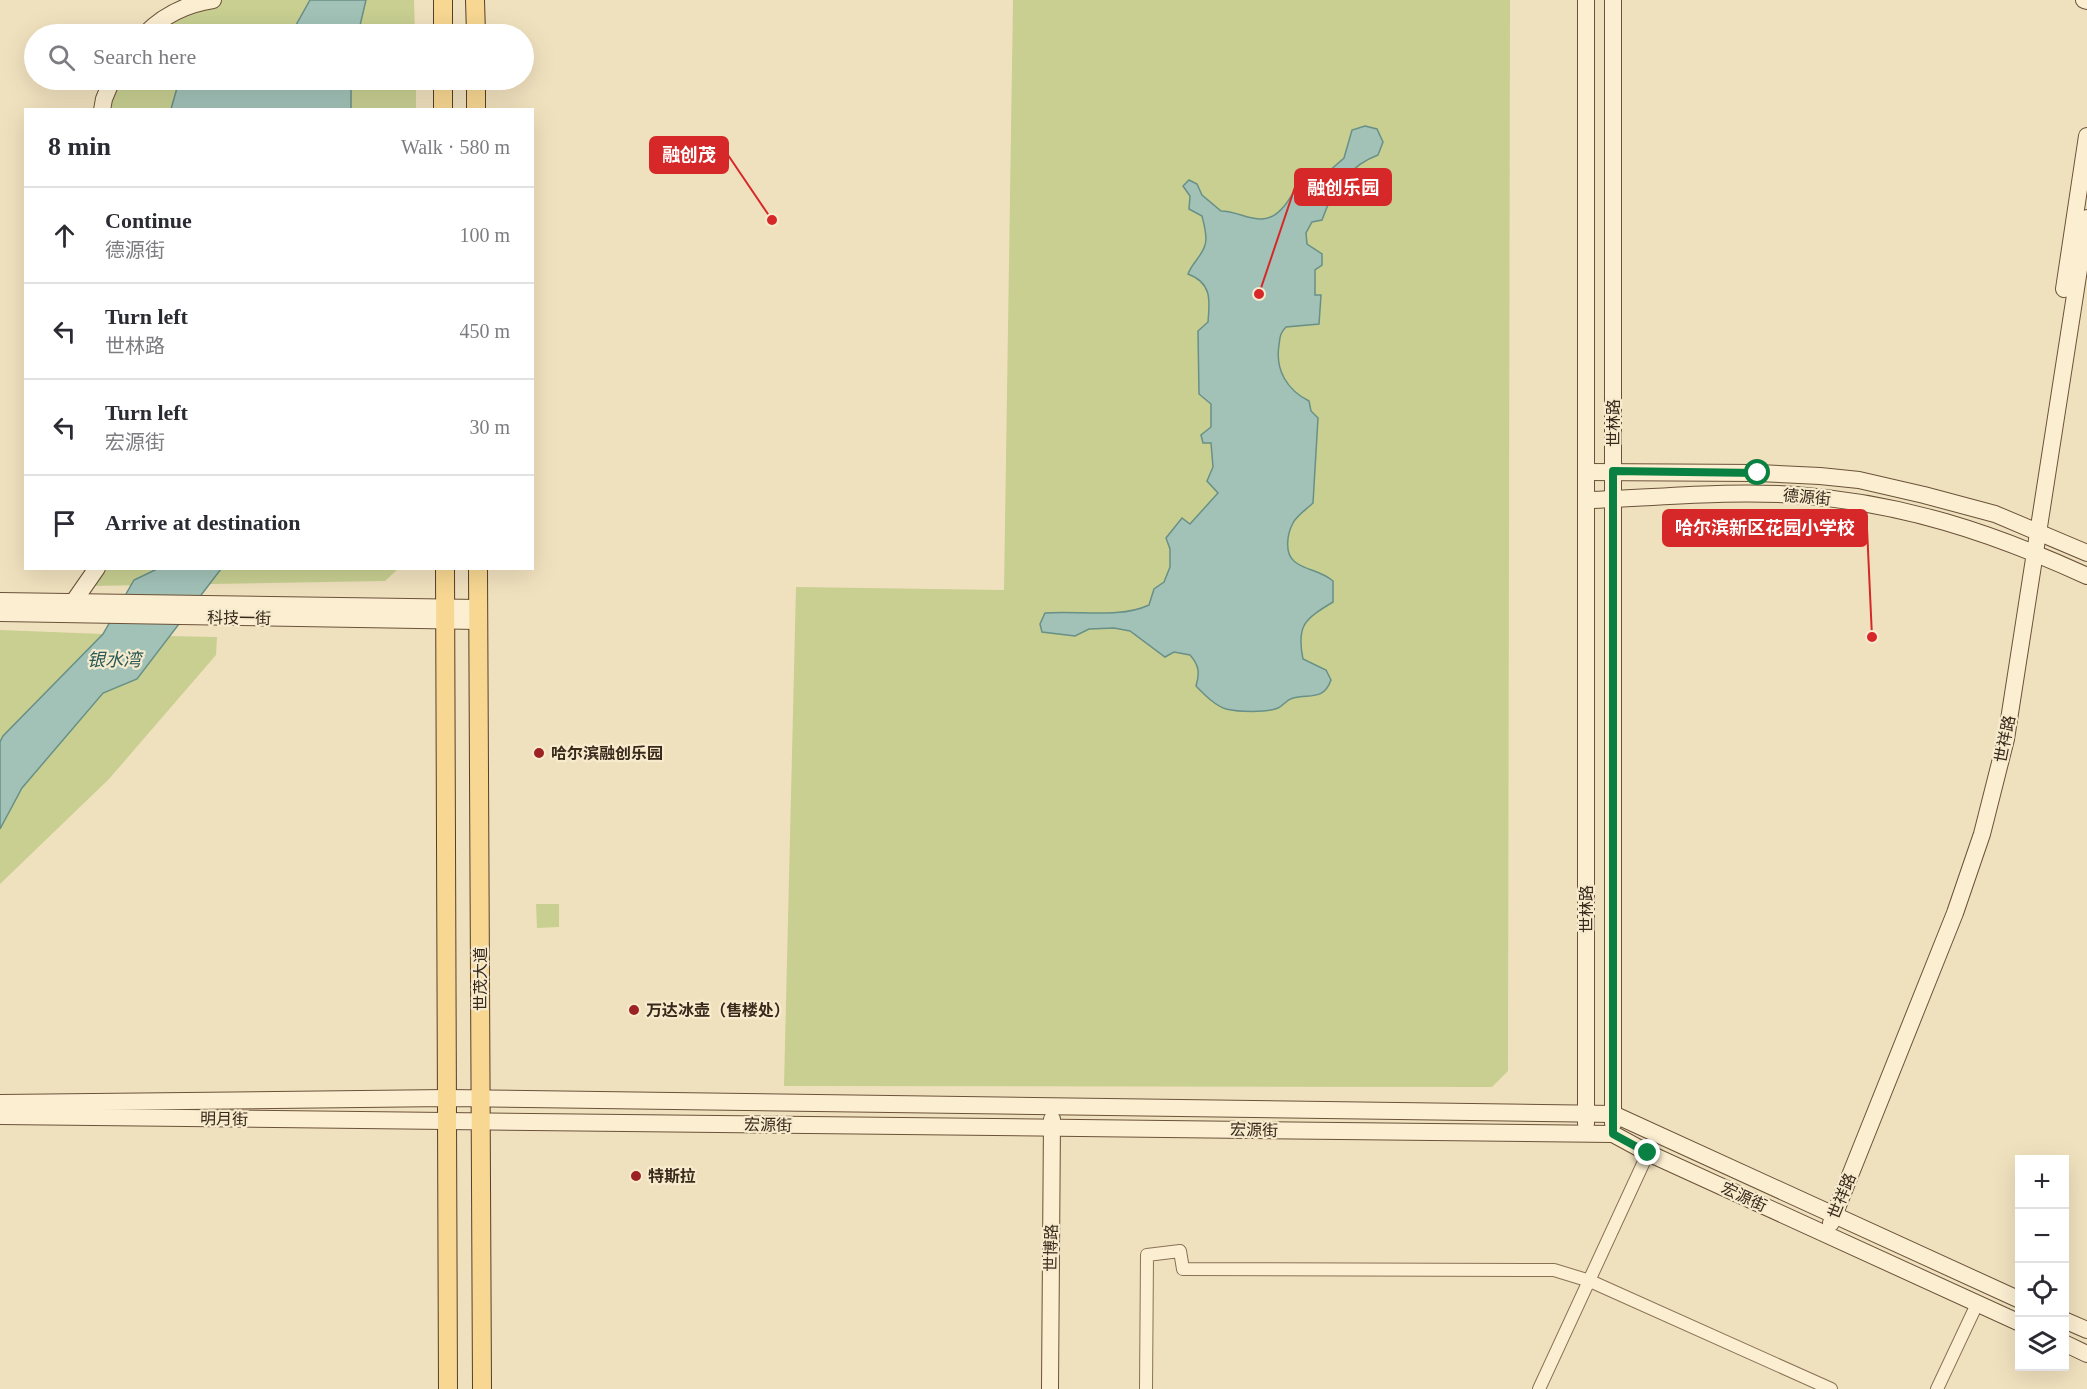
<!DOCTYPE html>
<meta charset="utf-8">
<style>
:root{--surface:#fff;--page:#f2f2f3;--text:#2b2b33;--muted:#7c7c81;--line:#e1e1e2}
body{margin:0;font-family:"Times New Roman","Noto Sans SC",serif;background:var(--page);color:var(--text)}
.controls{position:absolute;right:18px;bottom:18px;display:grid;overflow:hidden;border-radius:0px;box-shadow:0 6px 24px #0002}
.controls button{width:54px;height:54px;display:grid;place-items:center;padding:0;border:0;border-bottom:2px solid var(--line);background:var(--surface);color:var(--text);font:30px sans-serif}
.stop{position:absolute;width:18px;height:18px;margin:-14px;border:4px solid #0b8043;border-radius:50%;background:#fff}
.stop.end{background:#0b8043;border-color:#fff;box-shadow:0 2px 6px #0008}
.list{margin:0;padding:0;list-style:none}
h2{display:flex;justify-content:space-between;align-items:center;height:78px;margin:0;padding:0 24px;font-size:26px}
h2 small{font-size:20px;font-weight:400;color:var(--muted)}
.list li{display:grid;grid-template-columns:39px 1fr auto;gap:18px;align-items:center;box-sizing:border-box;height:96px;padding:0 24px;border-top:2px solid var(--line)}
.list b{display:block;font-size:22px;white-space:nowrap}
.list p{margin:0;font-size:20px;white-space:nowrap;color:var(--muted)}
.list em{font-size:20px;font-style:normal;color:var(--muted)}
.icon{flex:none;width:33px;height:33px;fill:none;stroke:currentColor;stroke-width:2;stroke-linecap:round;stroke-linejoin:round}
.map{position:relative;flex:none;width:2087px;height:1389px;overflow:hidden}
.search{position:absolute;background:var(--surface);box-shadow:0 6px 24px #0002;left:24px;top:24px;width:510px;height:66px;display:flex;align-items:center;gap:15px;box-sizing:border-box;padding:0 21px;border-radius:33px;color:var(--muted);font-size:22px}
.panel{position:absolute;background:var(--surface);box-shadow:0 6px 24px #0002;left:24px;top:108px;width:510px;height:462px;border-radius:0px}
.map>svg:first-child{display:block}
</style>
<div class="map">
<svg width="2087" height="1389" viewBox="0 0 2087 1389">
<rect width="100%" height="100%" fill="#f0e1be"/>
<!-- green -->
<g fill="#c8cf91">
<polygon points="216,0 414,0 415,34 143,34"/>
<polygon points="1013,0 1510,0 1508,1071 1492,1087 784,1086 796,587 1004,590"/>
<polygon points="113,80 416,80 416,109 102,110"/>
<polygon points="104,569 398,569 385,581 92,586"/>
<polygon points="0,630 103,634 3,736 0,742"/>
<polygon points="168,636 217,637 216,655 109,779 0,884 0,829 22,788 103,693 137,678"/>
<polygon points="536,904 559,904 559,927 537,928"/>
</g>
<!-- water -->
<g fill="#a2c2b8" stroke="#689086" stroke-width="1.5">
<polygon points="310,0 366,0 358,34 291,34"/>
<polygon points="185,80 351,80 351,109 171,109 177,88"/>
<path d="M1365,126L1377,129L1383,142L1378,155C1348,166 1332,191 1322,220L1312,222L1306,233L1307,244L1322,254V265L1315,270V295H1321L1319,324L1286,327C1280,333 1280,337 1279,345C1275,370 1287,390 1309,401L1311,411L1318,418L1313,503C1307,509 1297,515 1293,523C1287,534 1284,554 1295,562C1307,571 1320,570 1333,581V602C1305,619 1296,625 1303,659L1326,670L1331,680C1324,700 1311,694 1293,698C1286,700 1284,705 1278,708C1266,713 1238,712 1226,709C1214,705 1204,694 1196,686C1200,673 1199,665 1190,655L1174,652L1165,657L1130,631L1114,628L1089,629L1075,636L1042,632L1040,624L1045,613C1077,610 1119,619 1149,605L1154,589L1164,582L1170,567V549L1166,538L1182,518L1190,524L1218,493L1207,481L1213,467L1211,443H1203L1201,435L1211,427V404L1199,394L1198,331L1208,322C1210,300 1212,283 1188,274C1192,263 1202,256 1205,245C1208,237 1204,225 1202,216L1189,209L1190,196L1183,186L1189,180L1197,184L1202,195L1221,211C1236,211 1249,220 1262,219C1283,219 1296,187 1305,172H1328L1344,158L1352,130Z"/>
<polygon points="157,569 221,569 137,679 103,693 22,788 0,829 0,742 3,736 103,634 134,580"/>
</g>
<g fill="none" stroke-linecap="round" stroke-linejoin="round">
<!-- street casing -->
<g stroke="#8a7156" stroke-width="14">
<g id="street">
<polyline points="1146,1389 1147,1255 1180,1251 1183,1269 1554,1270 1590,1281 1831,1389"/>
<polyline points="1539,1389 1648,1153"/>
<polyline points="1937,1389 1977,1304"/>
</g>
</g>
<!-- secondary casing -->
<g stroke="#6b5239" stroke-width="18">
<g id="secondary">
<polyline points="2084,0 2087,1"/>
<path d="M145,34C163,16 186,4 213,0"/>
<polyline points="102,110 104,99 112,80"/>
<polyline points="2064,289 2087,136"/>
<polyline points="1587,472 1758,473 1820,476 1859,480 1924,495 1995,514 2087,553"/>
<path d="M1587,500C1656,498 1726,490 1796,495C1902,503 1991,532 2087,576"/>
<polyline points="0,601 478,608"/>
<polyline points="74,601 97,568"/>
<polyline points="0,613 478,621"/>
<polyline points="0,1103 447,1098 1613,1114 2020,1300"/>
<polyline points="0,1116 1613,1134 1648,1153 2020,1323"/>
<polyline points="1586,1124 1586,0"/>
<polyline points="1613,1124 1613,0"/>
<polyline points="1831,1223 1955,913 1982,834 2006,739 2087,218"/>
<polyline points="2064,1320 2087,1330"/>
<polyline points="2064,1343 2087,1354"/>
<polyline points="1050,1389 1052,1119"/>
</g>
</g>
<!-- primary casing -->
<g stroke="#573f2a" stroke-width="20">
<g id="primary">
<polyline points="443,0 443,34"/>
<polyline points="475,0 476,34"/>
<polyline points="443,80 443,110"/>
<polyline points="476,80 476,110"/>
<polyline points="445,568 448,1389"/>
<polyline points="478,568 482,1389"/>
</g>
</g>
<!-- street -->
<use href="#street" stroke="#fbeed1" stroke-width="12"/>
<!-- secondary -->
<use href="#secondary" stroke="#fbeed1" stroke-width="16"/>
<!-- primary -->
<use href="#primary" stroke="#f7d792" stroke-width="18"/>
</g>
<g fill="none" stroke-linecap="round" stroke-linejoin="round">
<!-- route -->
<polyline stroke="#0b8043" stroke-width="8" points="1648,1153 1613,1134 1613,471 1758,473"/>
</g>
<!-- markers -->
<g fill="#9c2223" stroke="#f7ebce" stroke-width="2">
<circle cx="539" cy="753" r="6"/>
<circle cx="634" cy="1010" r="6"/>
<circle cx="636" cy="1176" r="6"/>
</g>
<g text-anchor="middle" dominant-baseline="central" stroke-width="4.5" stroke-linejoin="round" paint-order="stroke">
<!-- street labels -->
<g font-size="16" fill="#38291b" stroke="#f7ebce">
<text transform="translate(1613 423) rotate(-90)">世林路</text>
<text transform="translate(1807 497) rotate(5)">德源街</text>
<text transform="translate(239 618) rotate(1)">科技一街</text>
<text transform="translate(2005 739) rotate(-79)">世祥路</text>
<text transform="translate(1586 909) rotate(-90)">世林路</text>
<text transform="translate(480 979) rotate(-90)">世茂大道</text>
<text transform="translate(224 1119) rotate(1)">明月街</text>
<text transform="translate(768 1125) rotate(1)">宏源街</text>
<text transform="translate(1254 1130) rotate(1)">宏源街</text>
<text transform="translate(1842 1196) rotate(-68)">世祥路</text>
<text transform="translate(1744 1197) rotate(25)">宏源街</text>
<text transform="translate(1051 1248) rotate(-89)">世博路</text>
</g>
<!-- poi labels -->
<g font-size="16" font-weight="bold" fill="#38291b" stroke="#f7ebce" text-anchor="start">
<text x="551" y="753">哈尔滨融创乐园</text>
<text x="646" y="1010">万达冰壶（售楼处）</text>
<text x="648" y="1176">特斯拉</text>
</g>
<!-- water labels -->
<g font-size="18" font-style="italic" fill="#295956" stroke="#f7ebce">
<text x="114" y="660">银水湾</text>
</g>
</g>
<!-- callouts -->
<path fill="none" stroke="#d62828" stroke-width="2" d="M772 220L728 155M1259 294L1295 187M1872 637L1867 528"/>
<g fill="#d62828" stroke="#f7ebce" stroke-width="2">
<circle cx="772" cy="220" r="6"/>
<circle cx="1259" cy="294" r="6"/>
<circle cx="1872" cy="637" r="6"/>
</g>
<g fill="#d62828" stroke="#d62828" stroke-width="2">
<rect x="650" y="137" width="78" height="36" rx="6"/>
<rect x="1295" y="169" width="96" height="36" rx="6"/>
<rect x="1663" y="510" width="204" height="36" rx="6"/>
</g>
<g font-size="18" text-anchor="middle" font-weight="bold" fill="#fff">
<text x="689" y="161">融创茂</text>
<text x="1343" y="194">融创乐园</text>
<text x="1765" y="534">哈尔滨新区花园小学校</text>
</g>
</svg>
<div class="controls">
<button>+</button>
<button>−</button>
<button><svg class="icon" aria-label="locate" viewBox="0 0 24 24"><circle cx="12" cy="12" r="6"/><path d="M12 2v4M12 18v4M2 12h4M18 12h4"/></svg></button>
<button><svg class="icon" aria-label="layers" viewBox="0 0 24 24"><path d="M12 4l9 5-9 5-9-5zM3 14l9 5 9-5"/></svg></button>
</div>
<div class="stop" style="left:1758px;top:473px"></div>
<div class="stop end" style="left:1648px;top:1153px"></div>
<div class="search"><svg class="icon" aria-label="search" viewBox="0 0 24 24"><circle cx="10" cy="10" r="6"/><path d="M15 15l6 6"/></svg>Search here</div>
<section class="panel">
<h2>8 min<small>Walk · 580 m</small></h2>
<ul class="list">
<li><svg class="icon" aria-label="ahead" viewBox="0 0 24 24"><path d="M12 20V5M6 11l6-6 6 6"/></svg><div><b>Continue</b><p>德源街</p></div><em>100 m</em></li>
<li><svg class="icon" aria-label="left" viewBox="0 0 24 24"><path d="M17 20v-9H6M10 6l-5 5 5 5"/></svg><div><b>Turn left</b><p>世林路</p></div><em>450 m</em></li>
<li><svg class="icon" aria-label="left" viewBox="0 0 24 24"><path d="M17 20v-9H6M10 6l-5 5 5 5"/></svg><div><b>Turn left</b><p>宏源街</p></div><em>30 m</em></li>
<li><svg class="icon" aria-label="arrive" viewBox="0 0 24 24"><path d="M6 21V4h12l-3 4 3 4H6"/></svg><div><b>Arrive at destination</b></div></li>
</ul>
</section>
</div>
